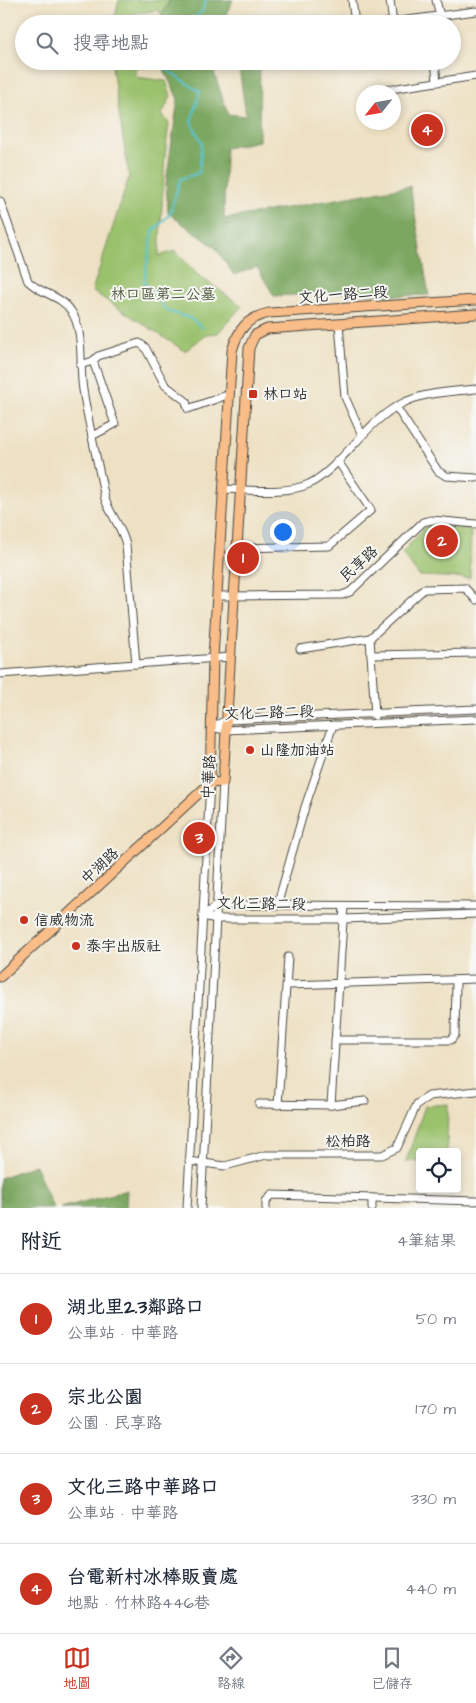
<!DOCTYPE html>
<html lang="zh-TW">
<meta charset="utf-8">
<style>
:root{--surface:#fff;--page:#f6f6f7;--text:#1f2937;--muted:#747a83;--line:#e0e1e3;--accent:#c8321e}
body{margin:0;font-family:"Architects Daughter","LXGW WenKai TC",sans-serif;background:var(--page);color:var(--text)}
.controls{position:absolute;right:15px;bottom:15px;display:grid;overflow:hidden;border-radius:5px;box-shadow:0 2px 8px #0003}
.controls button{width:45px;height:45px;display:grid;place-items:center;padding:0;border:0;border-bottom:1px solid var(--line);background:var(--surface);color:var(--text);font:25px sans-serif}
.compass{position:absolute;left:356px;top:85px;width:45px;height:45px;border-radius:50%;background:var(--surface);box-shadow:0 2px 8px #0003;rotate:239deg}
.you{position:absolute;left:282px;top:531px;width:18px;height:18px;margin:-12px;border:4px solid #fff;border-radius:50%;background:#1a73e8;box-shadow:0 0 0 8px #1a73e833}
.badge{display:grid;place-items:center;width:32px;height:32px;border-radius:50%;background:var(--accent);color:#fff;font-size:16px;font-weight:700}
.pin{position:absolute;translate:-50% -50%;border:2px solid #fff;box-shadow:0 1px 5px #0006}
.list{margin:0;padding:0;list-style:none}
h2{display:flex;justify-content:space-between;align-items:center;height:65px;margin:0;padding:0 20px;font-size:21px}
h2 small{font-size:16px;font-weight:400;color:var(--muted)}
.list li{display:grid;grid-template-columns:32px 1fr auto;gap:15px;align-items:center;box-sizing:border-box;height:90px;padding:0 20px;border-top:1px solid var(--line)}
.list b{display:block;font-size:19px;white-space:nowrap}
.list p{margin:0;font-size:16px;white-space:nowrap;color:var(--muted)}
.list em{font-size:16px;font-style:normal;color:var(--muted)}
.icon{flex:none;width:28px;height:28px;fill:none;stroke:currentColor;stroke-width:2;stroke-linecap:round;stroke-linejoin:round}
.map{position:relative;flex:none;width:476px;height:1208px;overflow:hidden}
.search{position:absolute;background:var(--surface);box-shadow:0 2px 8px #0003;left:15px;right:15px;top:15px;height:55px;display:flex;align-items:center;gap:12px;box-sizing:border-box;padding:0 18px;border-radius:28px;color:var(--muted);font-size:19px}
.sheet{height:425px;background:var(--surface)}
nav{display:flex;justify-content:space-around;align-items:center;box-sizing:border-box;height:70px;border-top:1px solid var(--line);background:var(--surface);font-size:14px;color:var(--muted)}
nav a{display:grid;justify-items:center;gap:2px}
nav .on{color:var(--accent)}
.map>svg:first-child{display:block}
</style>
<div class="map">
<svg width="476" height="1208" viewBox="0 0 476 1208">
<rect width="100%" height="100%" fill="#f6f6f2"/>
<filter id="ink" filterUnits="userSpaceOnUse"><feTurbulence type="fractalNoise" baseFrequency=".02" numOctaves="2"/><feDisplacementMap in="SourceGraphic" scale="10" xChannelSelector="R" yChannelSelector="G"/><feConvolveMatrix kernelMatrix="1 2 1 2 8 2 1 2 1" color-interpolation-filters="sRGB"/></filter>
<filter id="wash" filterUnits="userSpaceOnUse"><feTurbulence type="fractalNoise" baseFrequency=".0096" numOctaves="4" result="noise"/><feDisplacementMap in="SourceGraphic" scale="20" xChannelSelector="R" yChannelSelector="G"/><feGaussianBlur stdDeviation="1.12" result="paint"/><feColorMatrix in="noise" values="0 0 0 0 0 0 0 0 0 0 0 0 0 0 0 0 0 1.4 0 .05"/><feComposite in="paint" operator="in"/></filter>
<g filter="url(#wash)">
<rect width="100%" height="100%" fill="#eee1c3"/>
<!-- green -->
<g fill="#9ac16c" stroke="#62764c">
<polygon points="119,0 170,0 162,15 158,10 132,14 130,24 113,24"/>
<polygon points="111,61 137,61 136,77 166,81 171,96 162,114 169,124 165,155 159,256 175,251 198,275 242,306 218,333 207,334 185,351 92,291 129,177"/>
<polygon points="433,524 471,529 470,578 419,576 402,553 425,527"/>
<polygon points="448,1104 447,1152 420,1152 420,1162 406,1161 425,1106"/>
</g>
<!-- forest -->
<g fill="#7ba760" stroke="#536946">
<polygon points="170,0 233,0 221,24 161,24 162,15"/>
<polygon points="160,61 210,61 228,114 246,116 238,61 260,61 259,141 225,148 224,219 410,186 429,295 386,296 354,292 274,296 257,267 234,275 215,247 168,213 166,183 178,99"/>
<polygon points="35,1165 53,1208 0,1208 0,1178"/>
<polygon points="127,1190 126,1208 61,1208"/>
</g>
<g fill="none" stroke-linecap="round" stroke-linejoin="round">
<!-- stream -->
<g stroke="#56c3cd" stroke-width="2">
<polyline points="153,24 162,24"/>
<polyline points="184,24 201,13 206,0"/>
<polyline points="154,61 200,92 191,122 202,143 199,173 180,179 170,214 153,231 144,282 167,311 190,318 203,328"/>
</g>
</g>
</g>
<g filter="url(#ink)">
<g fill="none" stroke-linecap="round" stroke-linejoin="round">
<!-- minor casing -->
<g stroke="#484642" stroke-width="9">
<g id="minor">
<polyline points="352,0 355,24"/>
<polyline points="390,0 393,24"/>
<polyline points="436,0 440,16"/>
<polyline points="377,24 476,11"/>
<polyline points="435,61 437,82"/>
<polyline points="371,92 476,76"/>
<path d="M0,201L28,281C40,294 61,295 71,311C85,331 79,367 83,390C89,427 98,463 105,499C111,516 122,527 126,545L136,664"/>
<polyline points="339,324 345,397 362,435"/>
<polyline points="93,361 98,356 139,343 145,347 165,385 186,401 188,409 230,394"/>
<polyline points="80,365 93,361 115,424 92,436"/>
<polyline points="396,407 438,471 446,476 476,478"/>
<path d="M225,489C248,490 288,494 309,484C342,467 365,422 401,404C424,392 451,392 476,389"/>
<polyline points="237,548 329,546 371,510 337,460"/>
<polyline points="218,596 342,595 350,592 423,522 432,520 476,524"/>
<polyline points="300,649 370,638"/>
<polyline points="371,655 476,653"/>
<polyline points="0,674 231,657"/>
<polyline points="375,716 370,638 424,589 465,588 476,600"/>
<polyline points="211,727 227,720 476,709"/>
<polyline points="211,727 225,730 476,719"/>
<polyline points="277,906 305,807 333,725"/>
<polyline points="203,916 217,905 476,906"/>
<polyline points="203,916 216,919 344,919 476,914"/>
<polyline points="288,985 476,979"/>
<polyline points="335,1040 451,1040 455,1035 456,981"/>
<polyline points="259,1104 331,1105 365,1101"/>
<polyline points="278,1105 288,957"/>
<polyline points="331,1105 344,906"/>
<polyline points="189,1161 225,1166 266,1155 382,1155 397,1148 417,1104 429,1096 476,1091"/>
<polyline points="187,1208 210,783"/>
<polyline points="201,1208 223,782"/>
<polyline points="266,1208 266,1201 272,1195 476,1201"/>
<polyline points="372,1208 372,1198"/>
</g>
</g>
<!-- major casing -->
<g stroke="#484642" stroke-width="11">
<g id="major">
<path d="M210,783L213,658L232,351C238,329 247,318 269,313L476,300"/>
<polyline points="0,977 210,783 223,782 249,348 255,335 267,329 476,314"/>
</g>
</g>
<!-- minor -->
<use href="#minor" stroke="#fff" stroke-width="7"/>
<!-- major -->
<use href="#major" stroke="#f8bd88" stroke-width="9"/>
</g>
</g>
<!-- markers -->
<g fill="#c8321e" stroke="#f6f6f2" stroke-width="2">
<rect x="248" y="389" width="10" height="10" rx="2.5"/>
<circle cx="250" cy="750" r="5"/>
<circle cx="24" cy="920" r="5"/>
<circle cx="76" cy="946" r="5"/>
</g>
<g text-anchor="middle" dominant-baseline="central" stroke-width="4" stroke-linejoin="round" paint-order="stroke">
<!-- park labels -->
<g font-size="15" fill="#4c583e" stroke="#f6f6f2">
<text x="163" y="294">林口區第二公墓</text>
</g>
<!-- street labels -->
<g font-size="15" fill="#2b2b2b" stroke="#f6f6f2">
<text transform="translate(343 295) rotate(-4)">文化一路二段</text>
<text transform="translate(359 564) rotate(-42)">民享路</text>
<text transform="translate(269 713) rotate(-2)">文化二路二段</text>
<text transform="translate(209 777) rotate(-87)">中華路</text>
<text transform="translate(100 866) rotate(-43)">中湖路</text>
<text transform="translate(261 904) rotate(1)">文化三路二段</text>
<text x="348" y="1141">松柏路</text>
</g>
<!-- poi labels -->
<g font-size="15" fill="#2b2b2b" stroke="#f6f6f2" text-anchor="start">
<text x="263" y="394">林口站</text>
<text x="260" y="750">山隆加油站</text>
<text x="34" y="920">信威物流</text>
<text x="86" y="946">泰宇出版社</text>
</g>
</g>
</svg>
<div class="controls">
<button><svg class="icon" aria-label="locate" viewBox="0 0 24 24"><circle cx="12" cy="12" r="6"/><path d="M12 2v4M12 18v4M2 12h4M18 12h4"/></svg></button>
</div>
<svg class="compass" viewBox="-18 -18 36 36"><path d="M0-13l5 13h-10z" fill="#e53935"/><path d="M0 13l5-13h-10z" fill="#747a83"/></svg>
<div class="you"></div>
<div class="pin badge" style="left:243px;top:558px">1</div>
<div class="pin badge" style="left:442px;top:541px">2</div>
<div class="pin badge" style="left:199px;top:838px">3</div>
<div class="pin badge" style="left:427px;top:130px">4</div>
<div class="search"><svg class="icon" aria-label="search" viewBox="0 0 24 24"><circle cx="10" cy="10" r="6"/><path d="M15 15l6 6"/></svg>搜尋地點</div>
</div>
<section class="sheet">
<h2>附近<small>4筆結果</small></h2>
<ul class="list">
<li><span class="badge">1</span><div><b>湖北里2.3鄰路口</b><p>公車站 · 中華路</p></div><em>50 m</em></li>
<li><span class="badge">2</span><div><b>宗北公園</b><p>公園 · 民享路</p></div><em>170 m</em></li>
<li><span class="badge">3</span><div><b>文化三路中華路口</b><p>公車站 · 中華路</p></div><em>330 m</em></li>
<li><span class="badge">4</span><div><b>台電新村冰棒販賣處</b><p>地點 · 竹林路446巷</p></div><em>440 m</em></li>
</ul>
</section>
<nav>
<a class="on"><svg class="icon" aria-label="map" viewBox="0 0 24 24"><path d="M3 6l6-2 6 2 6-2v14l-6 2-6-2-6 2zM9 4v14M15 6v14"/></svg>地圖</a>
<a><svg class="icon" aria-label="directions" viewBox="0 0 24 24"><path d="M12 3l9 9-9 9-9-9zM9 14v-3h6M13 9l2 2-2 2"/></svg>路線</a>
<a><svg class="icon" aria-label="saved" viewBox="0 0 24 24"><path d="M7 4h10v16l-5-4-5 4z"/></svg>已儲存</a>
</nav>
